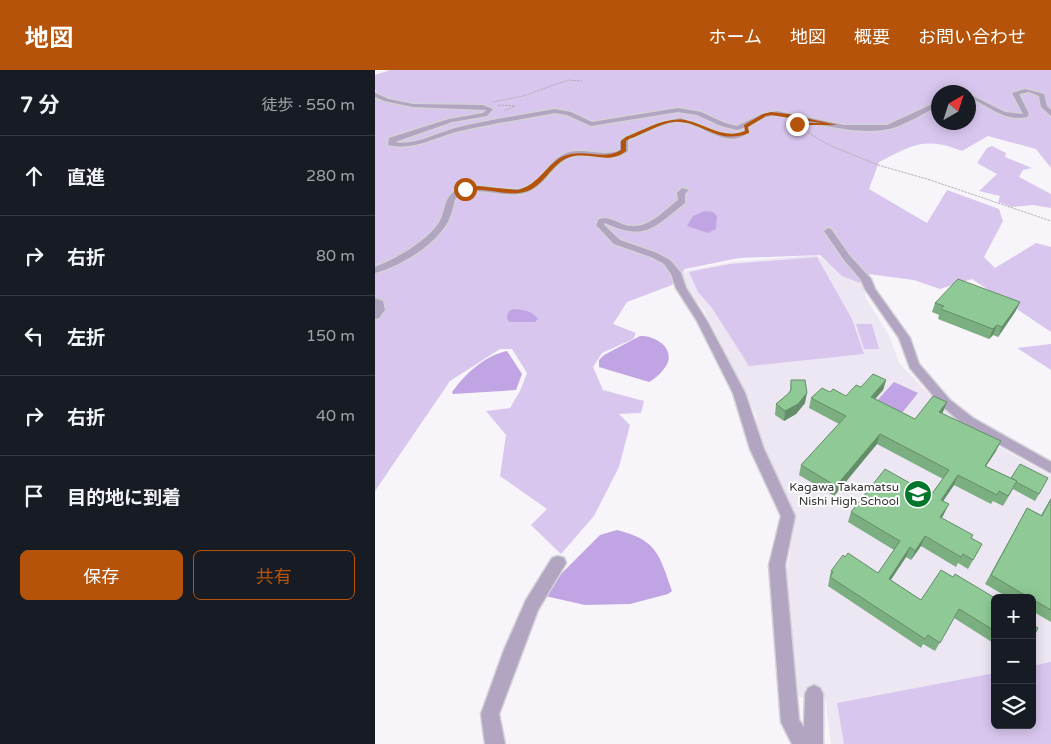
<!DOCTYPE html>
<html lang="ja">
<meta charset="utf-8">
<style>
:root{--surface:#171b24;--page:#242831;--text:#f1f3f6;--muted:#9ea1a6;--line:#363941;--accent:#b45309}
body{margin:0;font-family:"Varela Round","Noto Sans JP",sans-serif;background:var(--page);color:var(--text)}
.controls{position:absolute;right:15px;bottom:15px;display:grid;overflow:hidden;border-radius:8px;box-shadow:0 2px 12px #0003}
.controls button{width:45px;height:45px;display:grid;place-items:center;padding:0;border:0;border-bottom:1px solid var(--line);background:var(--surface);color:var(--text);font:25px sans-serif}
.compass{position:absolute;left:556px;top:15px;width:45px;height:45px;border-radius:50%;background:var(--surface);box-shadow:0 2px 12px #0003;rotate:39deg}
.stop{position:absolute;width:15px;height:15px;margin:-11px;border:4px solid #b45309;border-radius:50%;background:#fff}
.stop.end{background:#b45309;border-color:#fff;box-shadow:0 1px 5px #0008}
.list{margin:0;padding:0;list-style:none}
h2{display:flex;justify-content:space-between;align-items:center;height:65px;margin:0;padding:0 20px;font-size:21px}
h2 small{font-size:16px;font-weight:400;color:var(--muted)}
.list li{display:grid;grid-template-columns:32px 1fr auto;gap:15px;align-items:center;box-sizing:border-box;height:80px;padding:0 20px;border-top:1px solid var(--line)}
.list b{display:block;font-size:19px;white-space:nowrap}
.list em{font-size:16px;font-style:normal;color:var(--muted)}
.actions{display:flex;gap:10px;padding:15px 20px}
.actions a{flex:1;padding:11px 0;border:1px solid var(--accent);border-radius:8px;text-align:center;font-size:18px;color:var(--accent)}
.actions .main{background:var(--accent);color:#fff}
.icon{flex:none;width:28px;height:28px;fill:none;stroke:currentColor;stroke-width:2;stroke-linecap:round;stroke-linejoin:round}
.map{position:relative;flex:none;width:676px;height:674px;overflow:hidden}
header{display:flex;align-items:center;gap:30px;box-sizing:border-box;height:70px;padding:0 25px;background:var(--accent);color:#fff}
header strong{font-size:24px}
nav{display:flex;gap:28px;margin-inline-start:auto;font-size:18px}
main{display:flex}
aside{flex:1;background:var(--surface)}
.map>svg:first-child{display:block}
</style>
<header>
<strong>地図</strong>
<nav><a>ホーム</a><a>地図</a><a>概要</a><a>お問い合わせ</a></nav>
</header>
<main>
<aside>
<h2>7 分<small>徒歩 · 550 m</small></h2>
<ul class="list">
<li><svg class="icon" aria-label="ahead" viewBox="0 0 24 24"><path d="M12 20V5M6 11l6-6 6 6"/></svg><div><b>直進</b></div><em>280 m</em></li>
<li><svg class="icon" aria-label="right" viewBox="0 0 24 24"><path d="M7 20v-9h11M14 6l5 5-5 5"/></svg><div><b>右折</b></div><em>80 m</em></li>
<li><svg class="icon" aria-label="left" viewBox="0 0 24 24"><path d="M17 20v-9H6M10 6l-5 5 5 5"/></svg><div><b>左折</b></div><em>150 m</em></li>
<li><svg class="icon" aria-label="right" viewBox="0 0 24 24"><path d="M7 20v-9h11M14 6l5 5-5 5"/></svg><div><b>右折</b></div><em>40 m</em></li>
<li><svg class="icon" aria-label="arrive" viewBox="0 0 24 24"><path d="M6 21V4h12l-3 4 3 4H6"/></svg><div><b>目的地に到着</b></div></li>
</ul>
<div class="actions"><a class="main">保存</a><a>共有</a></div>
</aside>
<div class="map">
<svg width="676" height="674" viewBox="0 0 676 674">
<rect width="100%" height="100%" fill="#f7f5fa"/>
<!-- built -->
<path fill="#ece7f3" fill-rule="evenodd" d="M441,185L488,215L491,228L515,267L524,293L568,339L617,373L676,406V674H456L450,627H424L408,524L419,456L417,443L382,360L381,345L329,240L315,223L306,202L358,192ZM620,528H657V655H620Z"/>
<!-- green -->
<g fill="#d8c6ee" fill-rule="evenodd">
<path d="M15,0H676V98L661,79L613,66L587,81C550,66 537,75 504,92L494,119L552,153L572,120L624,139L628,151L609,187L620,198L661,173L676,177V262L597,209L565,219L539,210L493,204L485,213L467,206L445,185L364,188L310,199L297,215L252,232L238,254L261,263L258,269L227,283L218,297L228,320L269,331L266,343L244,344L255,355L244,397L219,446L186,484L156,455L172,439L125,406L131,365L111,341L135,338L145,321L152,303L137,279H125L75,311L0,421V25H5L0,20V5ZM564,22H594V52H564Z"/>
<polygon points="617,76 631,83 630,87 657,98 648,100 644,107 676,124 676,138 658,135 637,137 623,132 625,126 604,121 622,104 602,93 612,78"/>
<polygon points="442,187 477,249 489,284 374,296 337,238 323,222 314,202 355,194"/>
<polygon points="481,254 497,254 504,279 489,279"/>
<polygon points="676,274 676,300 642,278"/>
<polygon points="676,592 676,674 469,674 462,633 620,603 620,655 657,655 657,596"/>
</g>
<!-- water -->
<g fill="#c1a4e4">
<polygon points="330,141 338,142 342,146 341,159 333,163 312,156 318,146"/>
<path d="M138,239C149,240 156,240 163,249L160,252H134L132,248L133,242Z"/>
<path d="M265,266C278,265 298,276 293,292C290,300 280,309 274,312L224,297V290L229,285Z"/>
<path d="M132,281L147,304L141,320L78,324L77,322C90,304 109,286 132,281Z"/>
<polygon points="519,312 543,323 522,349 497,336"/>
<path d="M242,460C282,470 284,484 297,521L293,524L255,534L210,535L170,526L187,503L225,465Z"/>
</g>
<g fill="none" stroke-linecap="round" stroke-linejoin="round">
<!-- street casing -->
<g stroke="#d4d2d7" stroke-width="3">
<g id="street">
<path d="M650,19L669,24L672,36L676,40V46L666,37L664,26L654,22L644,24L654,44L652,47C628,52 614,35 594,28V24L630,42L648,44L637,23Z"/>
<path d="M0,23L14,29L38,34L108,35L118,39L112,46L77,52L20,72C40,76 61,63 80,58C113,50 147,45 180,39L196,42L217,52L303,38L326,42L350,53L362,56L387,44L402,41L469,55H512L564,31V36C548,43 531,55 514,59C482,66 434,52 402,45L391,47L372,57L362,60L346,56L322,45L303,42L216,56L192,45L180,43C148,49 116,54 85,61C60,67 39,81 13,75L14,68L74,49L108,43L111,40L38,37L9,31L0,27Z"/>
<path d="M305,48L349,64H363L372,59L375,61C352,83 327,51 302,52C286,53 269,64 254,69L253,71V81C235,95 215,80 196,87C175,94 169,122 144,124C121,127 100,113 80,129C78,138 76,147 71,155C57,177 25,196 0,203V197C22,188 49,173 63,154C71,143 68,128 80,121C101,109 123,122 144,119C164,117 172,92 189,84C208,76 227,88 245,80V71L250,67L283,53Z"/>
<path d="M307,118L314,120L310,124V133C279,157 271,172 230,153L229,155L245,170L282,183L295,190L306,203L311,218L332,251L370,323L389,379L420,446L410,495L424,650L429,657L430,624L433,618L439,615L445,618L448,624V674H417L406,652L394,495L406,446L375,379L358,323L322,251L301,218L296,204L289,194L276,187L239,174L221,155L224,149C233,147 238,150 247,154C270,163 286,143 303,130L302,123Z"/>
<polygon points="453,158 456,159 475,186 496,209 500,219 535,268 544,294 575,330 598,348 676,392 676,403 588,354 567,336 535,298 524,268 490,219 486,210 469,190 449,161"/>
<polygon points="0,228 8,231 10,240 4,248 0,249"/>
<polygon points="183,486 189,488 191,493 163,540 124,644 130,674 110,674 106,644 129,580 151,530 177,488"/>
</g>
</g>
<!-- path -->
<g stroke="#b2b1b4" stroke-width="1" stroke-dasharray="2.5 1" stroke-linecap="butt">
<polyline points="118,32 148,26 193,10 207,11"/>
<polyline points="123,35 140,36 129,41"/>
<polyline points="424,57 454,75 503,95 555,110 676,151"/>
</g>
<!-- street -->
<use href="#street" fill="#b2a5c2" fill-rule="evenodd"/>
</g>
<!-- wall -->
<g fill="#7bae81">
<polygon points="645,232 640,242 623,267 618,265 614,269 563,249 564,245 557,242 560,233"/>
<polygon points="416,310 430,333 421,344 409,351 400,345 401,334 413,324 415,321"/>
<polygon points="511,310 508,320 500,329 540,349 568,342 567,343 621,381 611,396 664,424 660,431 638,419 628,436 618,431 616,434 579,415 568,431 569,444 567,448 596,468 607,474 593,499 583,493 581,497 546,476 536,490 531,487 516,510 546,530 578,507 620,528 620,574 579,548 560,581 548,574 546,578 453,516 456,501 503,503 519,480 473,452 476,442 556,425 568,409 502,374 459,426 424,405 426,395 464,354 434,338 436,328 455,322 471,326 486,317"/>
<polygon points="676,428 676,552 657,541 657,528 634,528 610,514 652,438 666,445"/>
</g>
<!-- shaded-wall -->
<g fill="#648d69">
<polygon points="645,232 640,242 623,267 627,257"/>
<polygon points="622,255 618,265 614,269 618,259"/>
<polygon points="511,310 508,320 493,337 496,327"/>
<polygon points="432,323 430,333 421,344 409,351 410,341"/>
<polygon points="572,332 568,342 561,352 564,342"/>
<polygon points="505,364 502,374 459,426 461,416"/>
<polygon points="626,371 621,381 605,405 610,396"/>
<polygon points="583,405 579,415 562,440 566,430"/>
<polygon points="574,434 569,444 561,456 565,447"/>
<polygon points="550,466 546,476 536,490 540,481"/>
<polygon points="535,477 531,487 510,518 514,509"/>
</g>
<!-- building -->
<g fill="#8fca96" stroke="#648d69">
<polygon points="583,209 645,232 627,257 622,255 618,259 566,239 569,236 560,233"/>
<polygon points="498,304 511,310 496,327 540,349 558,326 572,332 564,342 626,371 610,396 642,411 633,426 624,421 622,425 583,405 566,430 574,434 565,447 598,465 596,468 607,474 598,490 588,484 586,487 550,466 540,481 535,477 514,509 546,530 566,500 578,507 580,504 620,528 620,561 584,539 565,573 553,565 550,569 455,507 458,502 456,501 468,485 470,487 473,483 503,503 525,471 476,442 510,399 556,425 574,400 505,364 461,416 426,395 471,346 436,328 447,318 455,322 458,319 471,326 481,315 486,317"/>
<polygon points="416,310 430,310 432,323 423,334 410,341 401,334 413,324 416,320"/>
<polygon points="645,394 673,408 664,424 641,412 642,411 636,408"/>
<polygon points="676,429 676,540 657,529 657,528 655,528 616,505 652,438 667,446"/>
<polygon points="657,554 663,558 657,569"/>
</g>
<!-- route -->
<path fill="#b45309" d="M396,42L413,44L462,55H422L420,53H446L396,45L391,46L373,57L374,63C341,76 326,49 298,52C284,54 268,64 254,69L251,71V81C233,96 213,80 192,88C175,95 167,121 144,123C126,125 109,117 90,121L88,119L102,116L143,120C164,115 173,92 189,86C209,78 229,91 246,80V71L251,67C269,60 291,47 310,50C331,54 348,70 370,61L369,55L388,44Z"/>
<!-- icons -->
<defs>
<g id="school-disc" transform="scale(1.4375)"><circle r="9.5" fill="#00762b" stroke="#fff"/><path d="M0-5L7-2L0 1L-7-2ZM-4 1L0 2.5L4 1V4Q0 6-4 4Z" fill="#fff"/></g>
</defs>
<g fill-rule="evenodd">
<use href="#school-disc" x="543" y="424"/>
</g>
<g text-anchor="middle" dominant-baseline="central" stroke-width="4" stroke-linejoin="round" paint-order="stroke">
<!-- poi labels -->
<g font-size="12" fill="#353536" stroke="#fff" text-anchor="end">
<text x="524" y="417">Kagawa Takamatsu<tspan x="524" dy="14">Nishi High School</tspan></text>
</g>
</g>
</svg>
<div class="controls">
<button>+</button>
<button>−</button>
<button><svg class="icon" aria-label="layers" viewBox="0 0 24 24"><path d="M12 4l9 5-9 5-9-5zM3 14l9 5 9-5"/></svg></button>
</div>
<svg class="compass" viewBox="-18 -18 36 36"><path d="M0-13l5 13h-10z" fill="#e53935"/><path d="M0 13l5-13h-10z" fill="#9ea1a6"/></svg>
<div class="stop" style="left:90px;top:119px"></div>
<div class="stop end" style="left:422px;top:54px"></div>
</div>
</main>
